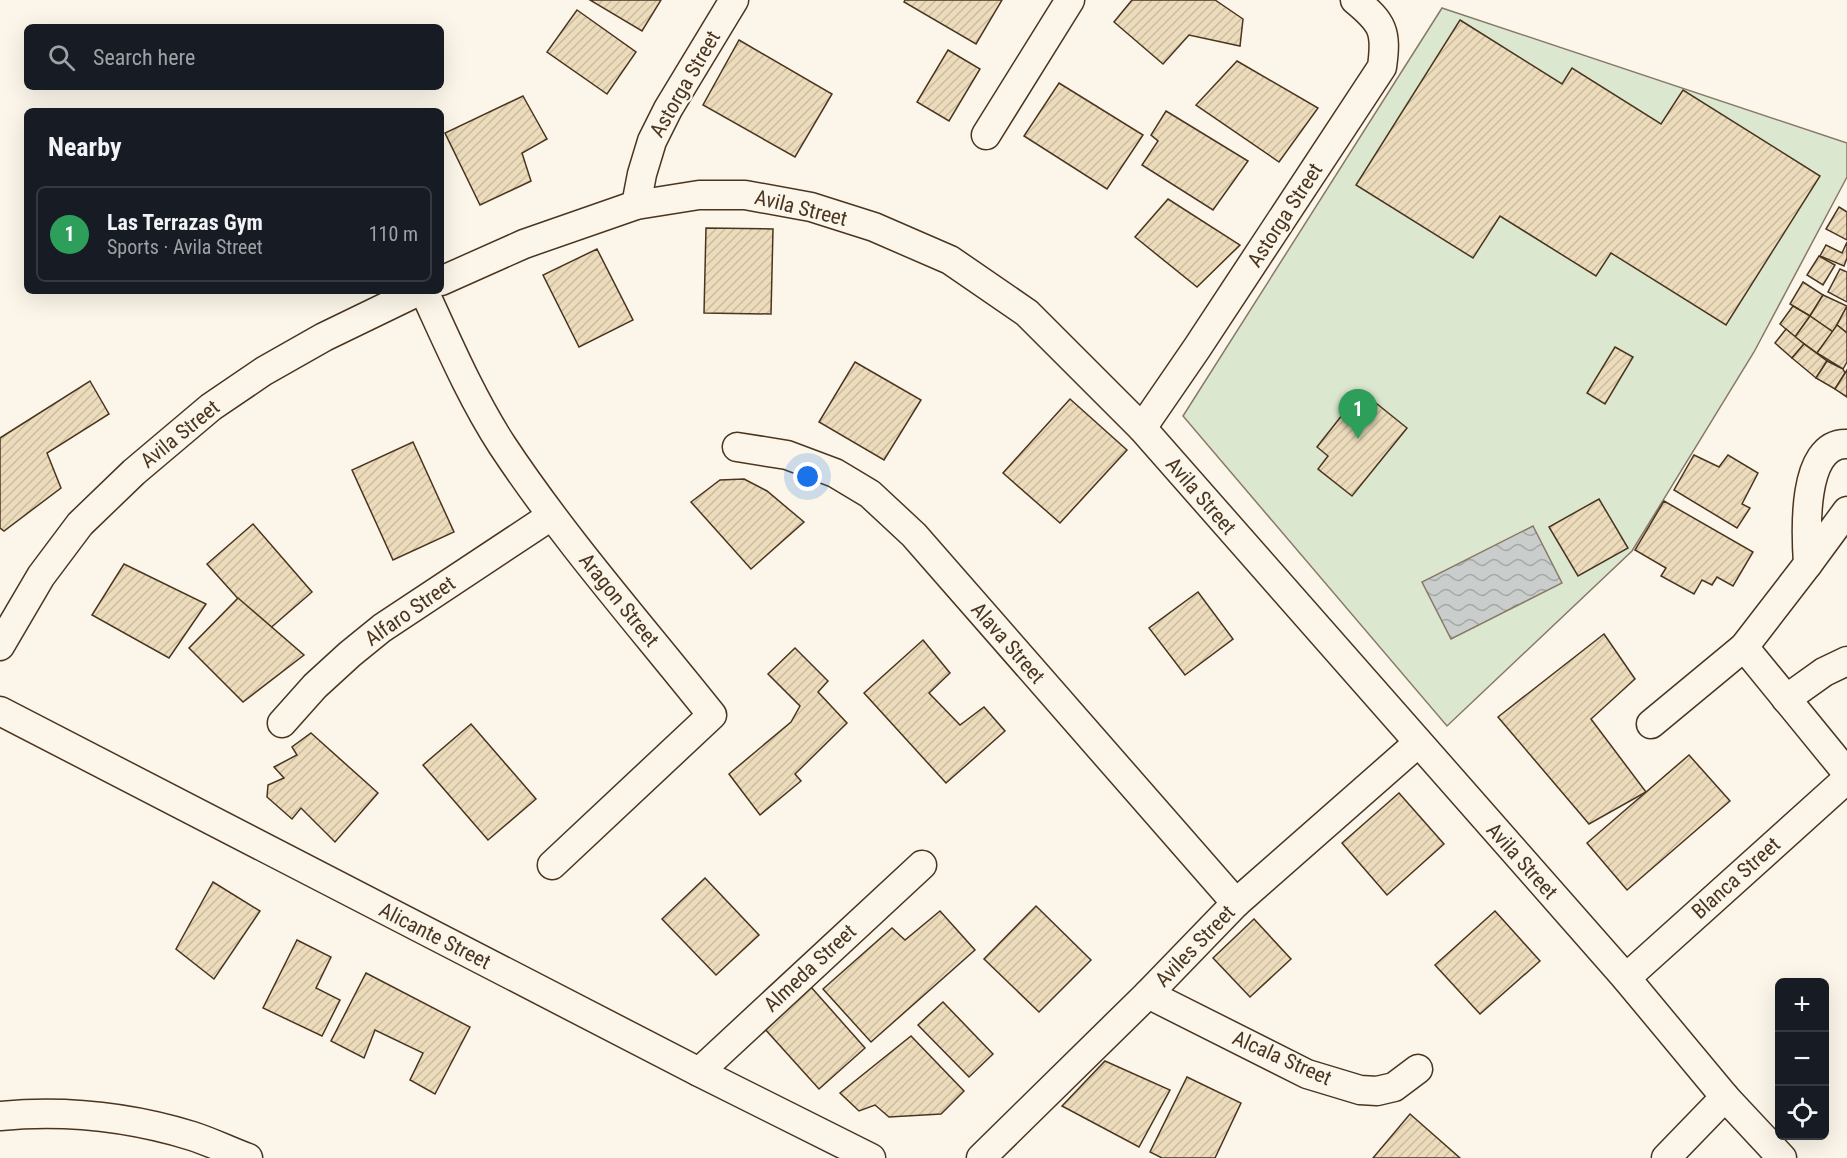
<!DOCTYPE html>
<meta charset="utf-8">
<style>
:root{--surface:#171b24;--page:#20242c;--text:#f1f3f6;--muted:#9ea1a6;--line:#363941;--accent:#c62828}
body{margin:0;font-family:"Roboto Condensed",sans-serif;background:var(--page);color:var(--text)}
.controls{position:absolute;right:18px;bottom:18px;display:grid;overflow:hidden;border-radius:9px;box-shadow:0 6px 24px #0002}
.controls button{width:54px;height:54px;display:grid;place-items:center;padding:0;border:0;border-bottom:2px solid var(--line);background:var(--surface);color:var(--text);font:30px sans-serif}
.you{position:absolute;left:808px;top:477px;width:21px;height:21px;margin:-15px;border:4px solid #fff;border-radius:50%;background:#1a73e8;box-shadow:0 0 0 9px #1a73e833}
.badge{display:grid;place-items:center;width:39px;height:39px;border-radius:50%;background:var(--accent);color:#fff;font-size:20px;font-weight:700}
.pin{position:absolute;translate:-50% -50px;filter:drop-shadow(0 2px 3px #0008)}
.pin::after{content:'';position:absolute;top:32px;width:21px;height:18px;background:inherit;clip-path:polygon(0 0,100% 0,50% 100%)}
.list{margin:0;padding:0;list-style:none}
h2{display:flex;justify-content:space-between;align-items:center;height:78px;margin:0;padding:0 24px;font-size:26px}
h2 small{font-size:20px;font-weight:400;color:var(--muted)}
.list li{display:grid;grid-template-columns:39px 1fr auto;gap:18px;align-items:center;box-sizing:border-box;height:96px;margin:0 12px 12px;padding:0 12px;border:2px solid var(--line);border-radius:9px}
.list b{display:block;font-size:22px;white-space:nowrap}
.list p{margin:0;font-size:20px;white-space:nowrap;color:var(--muted)}
.list em{font-size:20px;font-style:normal;color:var(--muted)}
.icon{flex:none;width:33px;height:33px;fill:none;stroke:currentColor;stroke-width:2;stroke-linecap:round;stroke-linejoin:round}
.map{position:relative;flex:none;width:1847px;height:1158px;overflow:hidden}
.search{position:absolute;background:var(--surface);box-shadow:0 6px 24px #0002;left:24px;top:24px;width:420px;height:66px;display:flex;align-items:center;gap:15px;box-sizing:border-box;padding:0 21px;border-radius:9px;color:var(--muted);font-size:22px}
.panel{position:absolute;background:var(--surface);box-shadow:0 6px 24px #0002;left:24px;top:108px;width:420px;height:186px;border-radius:9px}
.map>svg:first-child{display:block}
</style>
<div class="map">
<svg width="1847" height="1158" viewBox="0 0 1847 1158">
<defs>
<pattern id="water-waves" width="16" height="10" patternUnits="userSpaceOnUse" patternTransform="scale(1.5)"><rect width="16" height="10" fill="#c9cecd"/><path d="M0 5q4-4 8 0t8 0" fill="none" stroke="#a5a8a6"/></pattern>
<pattern id="building-hatch" width="6" height="6" patternUnits="userSpaceOnUse" patternTransform="scale(1.5)"><rect width="6" height="6" fill="#ecdcbc"/><path d="M-1 1l2-2M0 6l6-6M5 7l2-2" fill="none" stroke="#ccbda1"/></pattern>
</defs>
<rect width="100%" height="100%" fill="#fbf6e9"/>
<!-- pitch -->
<polygon fill="#dce7d0" stroke="#887966" stroke-width="1.5" points="1442,8 1847,143 1847,177 1754,352 1632,551 1447,726 1183,416"/>
<!-- water -->
<polygon fill="url(#water-waves)" stroke="#887966" stroke-width="1.5" points="1533,526 1562,583 1451,639 1422,582"/>
<!-- building -->
<g fill="url(#building-hatch)" stroke="#4a3520" stroke-width="1.5">
<polygon points="590,0 661,0 642,31"/>
<polygon points="905,0 1002,0 976,44 904,2"/>
<polygon points="1132,0 1215,0 1243,19 1240,46 1189,35 1163,64 1114,22"/>
<polygon points="577,10 636,52 607,94 547,52"/>
<polygon points="1460,20 1562,84 1572,68 1661,124 1683,90 1820,176 1726,325 1611,253 1596,276 1500,216 1473,258 1356,185"/>
<polygon points="739,40 832,94 795,157 703,105"/>
<polygon points="948,50 980,69 949,121 917,102"/>
<polygon points="1237,61 1318,108 1279,162 1196,105"/>
<polygon points="1059,83 1143,135 1107,189 1024,136"/>
<polygon points="523,96 547,139 522,153 531,181 480,205 445,133"/>
<polygon points="1166,111 1248,161 1213,210 1142,165 1158,141 1151,135"/>
<polygon points="1168,199 1240,245 1197,287 1135,237"/>
<polygon points="1839,207 1847,212 1847,240 1826,229"/>
<polygon points="706,228 773,229 771,314 704,313"/>
<polygon points="1847,242 1847,258 1844,266 1820,256 1826,245 1842,253"/>
<polygon points="597,249 633,320 579,347 543,275"/>
<polygon points="1819,256 1835,265 1823,285 1807,275"/>
<polygon points="1840,269 1847,272 1847,302 1828,292"/>
<polygon points="1803,282 1823,295 1810,316 1790,304"/>
<polygon points="1823,295 1847,306 1833,332 1810,316"/>
<polygon points="1793,306 1810,316 1795,337 1780,324"/>
<polygon points="1847,306 1847,333 1837,325"/>
<polygon points="1810,316 1833,332 1817,353 1795,337"/>
<polygon points="1837,325 1847,333 1847,362 1843,369 1817,353"/>
<polygon points="1786,329 1804,344 1792,358 1775,343"/>
<polygon points="1804,344 1827,361 1816,378 1792,358"/>
<polygon points="1615,347 1633,357 1605,404 1587,393"/>
<polygon points="1827,361 1843,369 1845,373 1835,389 1816,378"/>
<polygon points="855,362 921,400 884,460 819,422"/>
<polygon points="1847,370 1847,397 1835,389"/>
<polygon points="90,381 109,414 47,453 61,488 4,531 0,528 0,438"/>
<polygon points="1361,391 1407,428 1352,496 1318,469 1328,456 1317,447"/>
<polygon points="1070,399 1127,450 1060,523 1003,473"/>
<polygon points="413,442 454,532 393,560 352,470"/>
<polygon points="1694,455 1719,467 1728,455 1758,473 1742,504 1750,508 1737,528 1674,490"/>
<polygon points="744,479 767,491 804,522 751,569 691,502 720,480"/>
<polygon points="1599,499 1628,548 1578,576 1549,527"/>
<polygon points="1664,501 1753,552 1733,586 1717,577 1712,585 1702,580 1694,594 1661,576 1666,568 1635,550"/>
<polygon points="253,524 312,592 267,631 207,564"/>
<polygon points="124,564 206,604 169,658 92,615"/>
<polygon points="1198,592 1233,639 1185,675 1149,628"/>
<polygon points="238,598 304,655 243,702 189,648"/>
<polygon points="1604,634 1635,679 1591,719 1646,792 1589,824 1498,717"/>
<polygon points="923,640 950,673 929,693 960,725 984,707 1005,731 946,783 864,693"/>
<polygon points="795,648 828,681 818,692 847,723 795,774 801,781 760,815 729,774 791,722 800,706 768,674"/>
<polygon points="471,724 536,799 488,840 423,765"/>
<polygon points="311,733 378,793 335,842 301,808 292,819 267,797 268,785 284,778 274,767 297,755 292,747"/>
<polygon points="1689,755 1730,801 1627,890 1587,843"/>
<polygon points="1399,793 1444,844 1387,895 1342,843"/>
<polygon points="705,878 759,935 716,975 662,919"/>
<polygon points="213,882 260,911 214,979 176,949"/>
<polygon points="1036,906 1091,960 1039,1012 984,959"/>
<polygon points="940,911 975,950 871,1042 823,989 892,928 905,940"/>
<polygon points="1495,911 1540,961 1480,1014 1435,965"/>
<polygon points="1254,919 1291,959 1250,997 1213,958"/>
<polygon points="297,940 331,957 316,988 340,1000 322,1036 263,1008"/>
<polygon points="366,973 470,1027 435,1094 410,1080 423,1053 375,1030 364,1058 331,1041"/>
<polygon points="811,987 865,1048 819,1089 764,1028"/>
<polygon points="943,1002 993,1054 969,1077 918,1025"/>
<polygon points="911,1036 964,1091 941,1114 889,1117 875,1105 859,1111 840,1093"/>
<polygon points="1105,1061 1170,1090 1139,1147 1062,1106"/>
<polygon points="1187,1077 1241,1103 1215,1158 1162,1158 1150,1152"/>
<polygon points="1410,1114 1460,1158 1373,1158"/>
</g>
<g fill="none" stroke-linecap="round" stroke-linejoin="round">
<!-- street casing -->
<g stroke="#4a3520" stroke-width="31">
<g id="street">
<polyline points="986,135 1070,0"/>
<polyline points="636,205 642,174 652,141 668,109 734,0"/>
<polyline points="441,281 524,244 636,205 699,195 745,195 811,207 874,227 950,260 1027,313 1142,428 1626,978 1725,1097 1782,1158"/>
<path d="M424,291C448,343 471,397 502,445C565,540 641,626 712,715L552,865"/>
<path d="M1142,428L1197,348L1382,67C1387,31 1383,23 1355,0"/>
<path d="M1847,444C1801,442 1806,534 1808,564L1847,511"/>
<polyline points="737,447 787,455 835,473 870,494 914,535 1236,903"/>
<polyline points="0,646 41,576 80,524 134,472 211,407 264,371 324,337 419,291"/>
<polyline points="1744,647 1847,773"/>
<polyline points="1786,699 1824,672 1847,661"/>
<polyline points="0,711 699,1072 871,1158"/>
<polyline points="282,723 315,686 350,654 382,628 551,516"/>
<polyline points="1651,724 1744,647 1808,564"/>
<polyline points="1626,978 1847,779"/>
<polyline points="1148,994 1307,1074 1360,1090 1377,1091 1394,1087 1418,1069"/>
<polyline points="699,1072 922,865"/>
<path d="M0,1116C64,1110 130,1117 192,1136C211,1142 229,1151 248,1158"/>
<polyline points="981,1158 1148,994 1236,903 1418,743"/>
<polyline points="1666,1158 1725,1097"/>
</g>
</g>
<!-- street -->
<use href="#street" stroke="#fbf6e9" stroke-width="28"/>
</g>
<g text-anchor="middle" dominant-baseline="central" stroke-width="4.5" stroke-linejoin="round" paint-order="stroke">
<!-- street labels -->
<g font-size="21" fill="#4a3520" stroke="#fbf6e9">
<text transform="translate(685 84) rotate(-60)">Astorga Street</text>
<text transform="translate(801 208) rotate(14)">Avila Street</text>
<text transform="translate(1285 215) rotate(-57)">Astorga Street</text>
<text transform="translate(180 434) rotate(-39)">Avila Street</text>
<text transform="translate(1201 496) rotate(49)">Avila Street</text>
<text transform="translate(619 600) rotate(51)">Aragon Street</text>
<text transform="translate(410 611) rotate(-35)">Alfaro Street</text>
<text transform="translate(1008 643) rotate(49)">Alava Street</text>
<text transform="translate(1522 861) rotate(48)">Avila Street</text>
<text transform="translate(1736 878) rotate(-42)">Blanca Street</text>
<text transform="translate(435 936) rotate(27)">Alicante Street</text>
<text transform="translate(1195 946) rotate(-46)">Aviles Street</text>
<text transform="translate(810 968) rotate(-43)">Almeda Street</text>
<text transform="translate(1282 1058) rotate(24)">Alcala Street</text>
</g>
</g>
</svg>
<div class="controls">
<button>+</button>
<button>−</button>
<button><svg class="icon" aria-label="locate" viewBox="0 0 24 24"><circle cx="12" cy="12" r="6"/><path d="M12 2v4M12 18v4M2 12h4M18 12h4"/></svg></button>
</div>
<div class="you"></div>
<div class="pin badge" style="left:1358px;top:439px;background:#2e9e5b">1</div>
<div class="search"><svg class="icon" aria-label="search" viewBox="0 0 24 24"><circle cx="10" cy="10" r="6"/><path d="M15 15l6 6"/></svg>Search here</div>
<section class="panel">
<h2>Nearby<small></small></h2>
<ul class="list">
<li><span class="badge" style="background:#2e9e5b">1</span><div><b>Las Terrazas Gym</b><p>Sports · Avila Street</p></div><em>110 m</em></li>
</ul>
</section>
</div>
